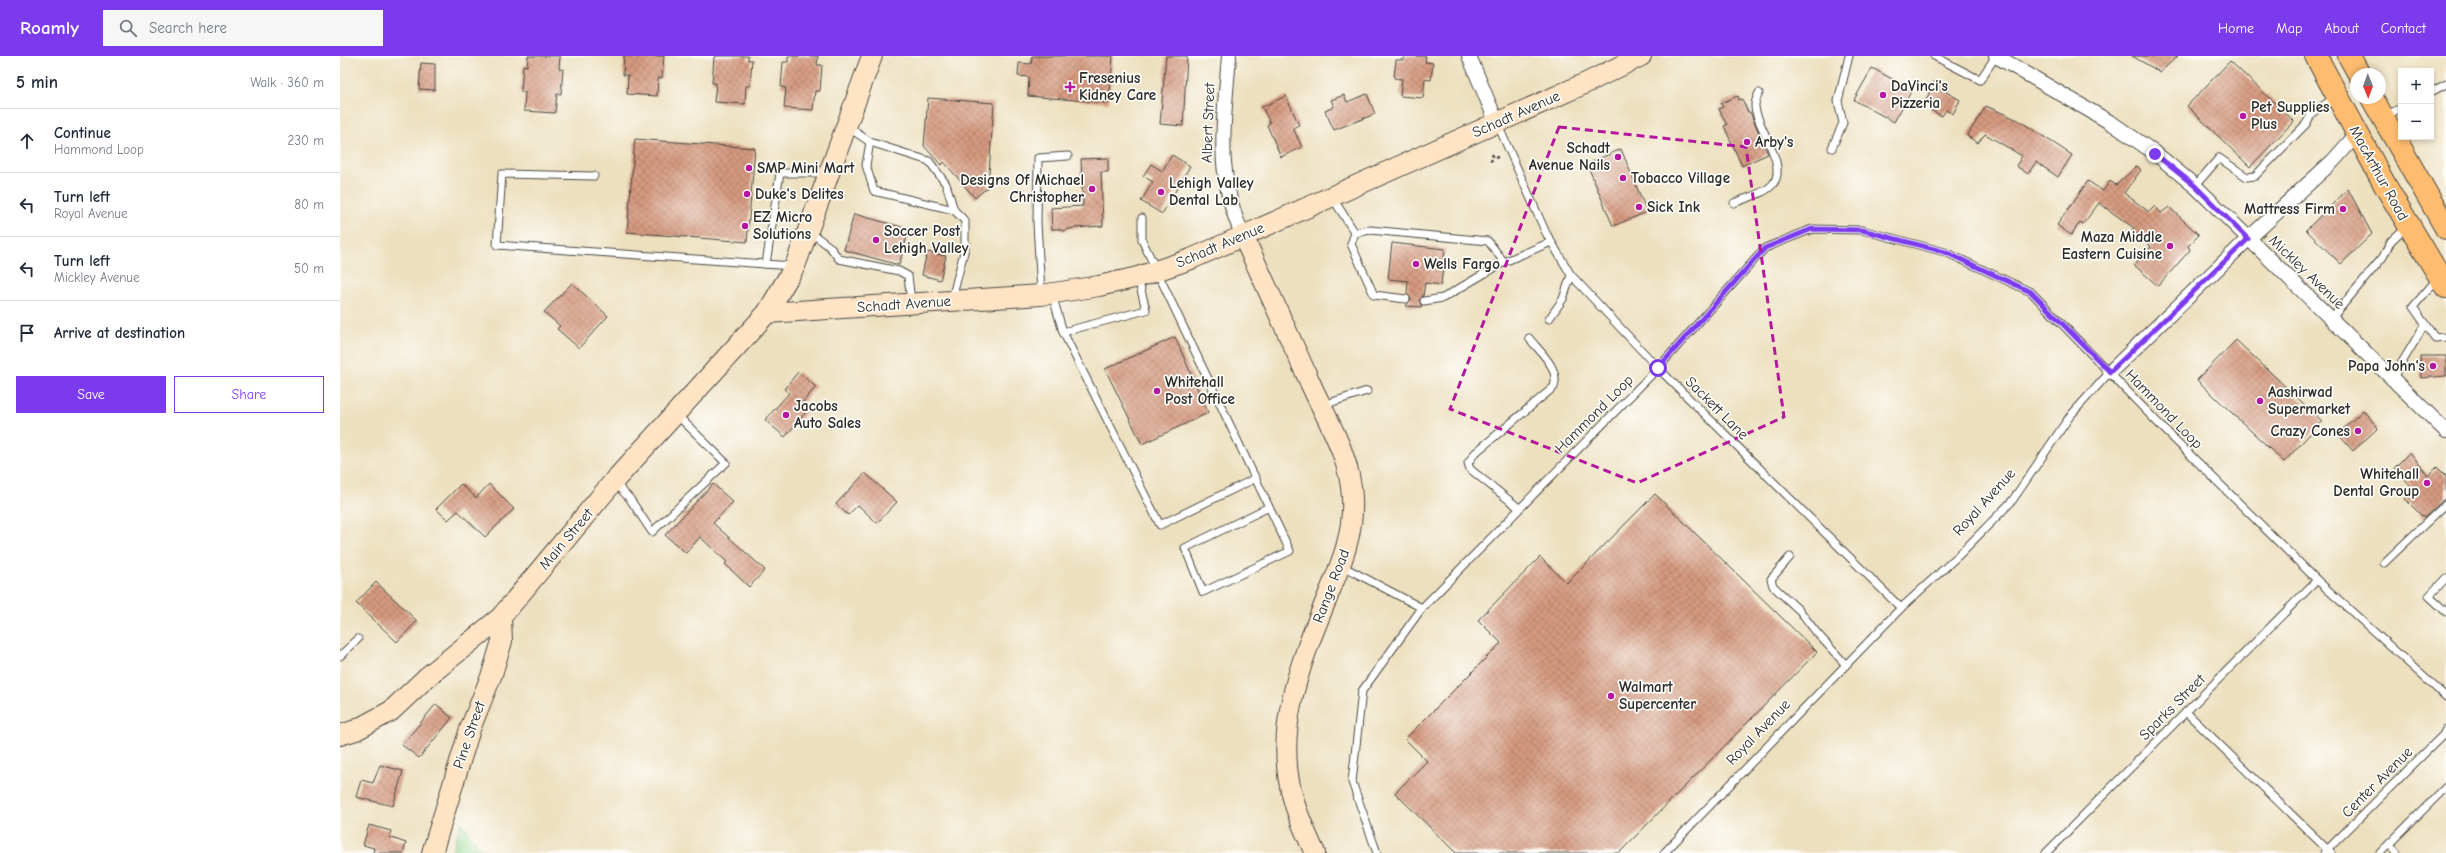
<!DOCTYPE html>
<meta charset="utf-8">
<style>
:root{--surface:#fff;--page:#f6f6f7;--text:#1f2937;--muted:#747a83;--line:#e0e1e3;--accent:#7c3aed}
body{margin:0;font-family:"Comic Neue",sans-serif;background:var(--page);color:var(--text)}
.controls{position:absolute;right:12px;top:12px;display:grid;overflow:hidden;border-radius:0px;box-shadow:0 2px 6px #0003}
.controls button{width:36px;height:36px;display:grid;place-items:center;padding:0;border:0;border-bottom:1px solid var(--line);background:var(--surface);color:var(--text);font:20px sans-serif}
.compass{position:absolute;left:2010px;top:12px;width:36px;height:36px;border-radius:50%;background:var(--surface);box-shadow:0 2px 6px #0003;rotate:179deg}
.stop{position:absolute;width:12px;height:12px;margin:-9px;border:3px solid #7c3aed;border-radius:50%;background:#fff}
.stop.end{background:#7c3aed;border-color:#fff;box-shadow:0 1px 4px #0008}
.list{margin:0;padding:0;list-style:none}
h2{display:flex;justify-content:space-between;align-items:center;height:52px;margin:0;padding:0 16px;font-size:17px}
h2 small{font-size:13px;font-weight:400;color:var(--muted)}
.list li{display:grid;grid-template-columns:26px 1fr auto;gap:12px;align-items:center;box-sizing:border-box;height:64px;padding:0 16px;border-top:1px solid var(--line)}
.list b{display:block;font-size:15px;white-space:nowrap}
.list p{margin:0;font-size:13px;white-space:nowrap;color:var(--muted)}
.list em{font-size:13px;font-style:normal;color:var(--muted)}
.actions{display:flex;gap:8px;padding:12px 16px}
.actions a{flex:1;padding:9px 0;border:1px solid var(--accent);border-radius:0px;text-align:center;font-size:14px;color:var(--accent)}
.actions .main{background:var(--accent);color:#fff}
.icon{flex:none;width:22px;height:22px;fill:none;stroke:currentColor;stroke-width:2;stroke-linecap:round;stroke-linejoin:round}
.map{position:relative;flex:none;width:2106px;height:797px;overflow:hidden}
header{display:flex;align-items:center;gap:24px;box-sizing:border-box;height:56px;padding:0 20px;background:var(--accent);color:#fff}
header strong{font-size:19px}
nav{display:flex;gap:22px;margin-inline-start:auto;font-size:14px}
.search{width:280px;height:36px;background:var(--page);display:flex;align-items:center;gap:10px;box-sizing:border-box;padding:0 14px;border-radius:0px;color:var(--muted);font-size:15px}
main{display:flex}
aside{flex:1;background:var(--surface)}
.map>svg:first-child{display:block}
</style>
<header>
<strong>Roamly</strong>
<div class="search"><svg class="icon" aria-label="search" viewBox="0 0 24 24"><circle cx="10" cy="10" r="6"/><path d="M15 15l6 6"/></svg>Search here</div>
<nav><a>Home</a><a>Map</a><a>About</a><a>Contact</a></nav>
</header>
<main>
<aside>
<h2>5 min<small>Walk · 360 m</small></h2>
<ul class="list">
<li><svg class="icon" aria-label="ahead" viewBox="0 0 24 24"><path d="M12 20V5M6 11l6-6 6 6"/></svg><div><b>Continue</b><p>Hammond Loop</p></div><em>230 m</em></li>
<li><svg class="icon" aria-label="left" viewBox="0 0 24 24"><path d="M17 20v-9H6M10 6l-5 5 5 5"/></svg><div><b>Turn left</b><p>Royal Avenue</p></div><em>80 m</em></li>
<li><svg class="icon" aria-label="left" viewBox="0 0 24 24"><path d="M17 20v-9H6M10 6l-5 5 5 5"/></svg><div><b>Turn left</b><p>Mickley Avenue</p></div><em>50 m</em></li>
<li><svg class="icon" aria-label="arrive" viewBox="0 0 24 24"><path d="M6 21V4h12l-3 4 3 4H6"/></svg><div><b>Arrive at destination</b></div></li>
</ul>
<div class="actions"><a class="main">Save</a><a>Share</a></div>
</aside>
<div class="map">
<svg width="2106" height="797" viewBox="0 0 2106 797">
<defs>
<pattern id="park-dots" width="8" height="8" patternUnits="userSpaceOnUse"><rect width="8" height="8" fill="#93d68e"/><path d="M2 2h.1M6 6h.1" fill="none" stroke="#7fb87b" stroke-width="1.8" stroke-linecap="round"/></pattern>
<pattern id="building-cross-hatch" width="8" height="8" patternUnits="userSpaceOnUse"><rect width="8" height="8" fill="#d69a80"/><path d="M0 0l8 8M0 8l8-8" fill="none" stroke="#ae7e69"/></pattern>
</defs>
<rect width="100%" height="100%" fill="#fdfcf7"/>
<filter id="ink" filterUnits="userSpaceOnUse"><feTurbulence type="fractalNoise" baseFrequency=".025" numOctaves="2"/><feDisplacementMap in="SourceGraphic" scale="8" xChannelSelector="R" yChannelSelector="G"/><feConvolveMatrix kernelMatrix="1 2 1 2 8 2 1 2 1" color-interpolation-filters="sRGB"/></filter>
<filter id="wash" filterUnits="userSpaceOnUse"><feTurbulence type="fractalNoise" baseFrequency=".012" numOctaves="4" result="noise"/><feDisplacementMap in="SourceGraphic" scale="16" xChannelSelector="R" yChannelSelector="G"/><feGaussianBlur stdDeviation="0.9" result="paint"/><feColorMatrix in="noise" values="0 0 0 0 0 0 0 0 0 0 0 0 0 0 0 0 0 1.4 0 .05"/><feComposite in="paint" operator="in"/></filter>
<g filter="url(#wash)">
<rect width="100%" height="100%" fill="#ede0bf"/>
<!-- park -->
<polygon fill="url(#park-dots)" stroke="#5f805c" points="121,766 143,797 112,797"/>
<g id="blocks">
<!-- building -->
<g fill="url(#building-cross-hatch)">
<polygon points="188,0 220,0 219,13 223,13 221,38 217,38 215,57 184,55 185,36 181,36 183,9 187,10"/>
<polygon points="284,0 324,0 322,22 318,22 317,40 287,38 288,19 283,19"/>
<polygon points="378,0 408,0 408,4 412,4 410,30 406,30 405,48 374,46 376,27 372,27 374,1"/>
<polygon points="448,0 478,0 477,9 482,9 480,35 475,35 473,54 444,52 446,32 441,31 443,6 448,6"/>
<polygon points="692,0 773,0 769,47 688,40 689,21 678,20 679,7 691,8"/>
<polygon points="826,0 847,0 843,70 820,68"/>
<polygon points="1064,0 1086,0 1085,6 1093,7 1091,24 1085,23 1083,42 1060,40 1062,23 1054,22 1056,4 1064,4"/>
<polygon points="1792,0 1838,0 1820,16"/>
<polygon points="1890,5 1954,65 1910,111 1847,50"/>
<polygon points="81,7 95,8 95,34 79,33"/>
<polygon points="1532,12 1572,34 1554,66 1514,44"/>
<polygon points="1595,25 1609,31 1606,36 1620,44 1613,58 1606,54 1602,60 1590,54 1593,48 1586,44"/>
<polygon points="1027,38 1035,58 994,74 985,55 994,51 991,44 1004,39 1007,46"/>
<polygon points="946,40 959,69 953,72 962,91 941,101 927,69 930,67 922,51"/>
<polygon points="1398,40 1399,44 1402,43 1408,56 1410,56 1428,98 1402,110 1384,70 1387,69 1379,53 1383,51 1381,47"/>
<polygon points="588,42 654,47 648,131 635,142 604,106 601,109 584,90"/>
<polygon points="1646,50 1678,64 1732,99 1718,121 1696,106 1688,118 1676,110 1682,100 1645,78 1638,87 1627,80"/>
<polygon points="295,83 415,92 407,186 287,176"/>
<polygon points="1281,93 1307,156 1273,170 1247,108"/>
<polygon points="832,99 850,110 822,158 801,145 813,126 803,120 811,108 822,115"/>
<polygon points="768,102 768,116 761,116 763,170 733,172 723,175 719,173 712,173 711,152 743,150 741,103"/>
<polygon points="1797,110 1801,114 1784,137 1809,156 1815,150 1821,157 1829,151 1859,179 1848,190 1850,194 1818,230 1794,209 1811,191 1792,174 1794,172 1759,147 1743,168 1740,166 1731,179 1717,169 1748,125 1763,135 1770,125 1776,129"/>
<polygon points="2008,133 2032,178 2001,208 1966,174"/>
<polygon points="514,158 569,173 559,209 504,194"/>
<polygon points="1052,187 1105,193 1101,229 1085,227 1083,240 1079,244 1082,251 1066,250 1071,243 1067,238 1068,225 1048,223"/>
<polygon points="587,196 606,200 600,224 582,219"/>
<polygon points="232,227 268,260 239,292 217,273 220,270 204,256"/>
<polygon points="835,281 868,357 802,388 765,313"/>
<polygon points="1896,284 1982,365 1944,406 1857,324"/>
<polygon points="2080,300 2106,300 2106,320 2081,322"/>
<polygon points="458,316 476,331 460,349 467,355 445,381 425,364 449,337 444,333"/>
<polygon points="2023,354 2038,372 2013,395 1998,378"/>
<polygon points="2070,396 2088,420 2097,411 2106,420 2106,441 2084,462 2065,443 2074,433 2054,412"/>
<polygon points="525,417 557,446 537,467 518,449 508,459 496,448"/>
<polygon points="121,428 136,442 149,428 174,453 145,481 118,455 108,464 96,453"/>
<polygon points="373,428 393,446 373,467 425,514 409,531 385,508 387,506 360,481 346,497 325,479"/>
<polygon points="1315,438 1477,596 1279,797 1116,797 1055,737 1087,705 1065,683 1161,587 1138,564 1200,501 1227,527"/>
<polygon points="36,526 77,565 57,586 16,547"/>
<polygon points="96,648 112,662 79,702 62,689"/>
<polygon points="40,709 63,715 53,750 16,741 21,724 33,727"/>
<polygon points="29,769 51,775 49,781 66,787 63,797 33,797 34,792 23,789"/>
</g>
</g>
</g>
<g filter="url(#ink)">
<use href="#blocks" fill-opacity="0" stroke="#484641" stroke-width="1"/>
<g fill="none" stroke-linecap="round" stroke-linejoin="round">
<!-- lane casing -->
<g stroke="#484641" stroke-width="9">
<g id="lane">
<polyline points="1594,0 1640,24 1656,0"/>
<polyline points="2091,36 2106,28"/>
<polyline points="2045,60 2061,52"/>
<polyline points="1157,67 1206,177 1231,219 1318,312 1561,552"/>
<polyline points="508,71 530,86 526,109 534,135 614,154"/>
<polyline points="530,86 589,105 606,128 614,154 625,165 625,192 612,243"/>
<polyline points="1492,92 1503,67 1498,45 1509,0"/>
<polyline points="254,120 162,118 157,189 453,210"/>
<polyline points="1855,130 1879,102 1907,121 1915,120 1966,68 1972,57 1996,41"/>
<polyline points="992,141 1015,177 1011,188 1034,239 1066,243"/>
<path d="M1394,147C1405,142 1425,138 1433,128C1449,109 1414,67 1415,49C1415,45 1417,41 1419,37"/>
<polyline points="802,162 802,184 929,451 950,495 863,536 845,492 929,451"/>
<polyline points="470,176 490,191 499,203 559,215 568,220 571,246"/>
<polyline points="1015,177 1030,174 1148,185 1164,206"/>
<polyline points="426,208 440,117 487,117"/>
<polyline points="2098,222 2073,251 2095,282 2106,281"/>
<polyline points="701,237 697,167 698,102 728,100"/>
<polyline points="712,238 723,276 820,469 916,422"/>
<polyline points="1084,245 1103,242 1164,206 1211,186"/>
<polyline points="1209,263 1223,243 1231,219"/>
<polyline points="1991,263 2043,201 2051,185 2067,170"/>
<polyline points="723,276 806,254 798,222"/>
<polyline points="2052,323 2085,268"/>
<polyline points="983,349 1027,335"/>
<polyline points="275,427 290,443 312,476 386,407 337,359"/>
<path d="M1179,452L1130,413L1128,407L1135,397L1214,331C1220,312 1200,296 1189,282"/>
<polyline points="1450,501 1431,523 1433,530 1460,555 1476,576 1506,609"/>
<polyline points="2044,507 2106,448"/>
<polyline points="1002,510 1082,552"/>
<polyline points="2106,522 2089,540 2106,556"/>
<polyline points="0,600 18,583"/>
<polyline points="1846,656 1991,797"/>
<polyline points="2049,788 2057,797"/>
<polyline points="1037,797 1012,726 1022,635 1082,552 1318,312 1425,192 1472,173 1522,174 1605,196 1691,236 1822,371 1977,524 2106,641"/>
<polyline points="1324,797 1561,552 1619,499 1672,445 1730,360 1770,316"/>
<polyline points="1706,797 1977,524"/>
<polyline points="1984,797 2103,679 2106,673"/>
<polyline points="2040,797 2106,731"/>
</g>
</g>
<!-- street casing -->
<g stroke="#484641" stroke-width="16">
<g id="street">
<path d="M889,0C884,67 874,116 903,180"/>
<polyline points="1129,0 1157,67"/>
<polyline points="1656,0 1773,68 1815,97 1855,130 2106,375"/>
<polyline points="1770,316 1908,183 1993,105 2017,78"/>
</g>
</g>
<!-- secondary casing -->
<g stroke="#484641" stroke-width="22">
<g id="secondary">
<path d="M903,180C927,231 950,282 973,333C989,367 1010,402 1012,441C1014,479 1001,508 987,542C961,605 933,674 953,742C958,762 967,779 975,797"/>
<polyline points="427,257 701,239 759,230 798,221 851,203 903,180 1246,27 1301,0"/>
<polyline points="0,679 16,674 51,655 87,621 161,561 273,426 427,257 455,210 532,0"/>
<polyline points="92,797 130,673 152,618 162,585 161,561"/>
</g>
</g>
<!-- highway casing -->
<g stroke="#484641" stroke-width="24">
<g id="highway">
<polyline points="1976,0 2046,131 2106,231"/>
<polyline points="2009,0 2019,18"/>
<polyline points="2032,42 2106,172"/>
</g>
</g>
<!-- path -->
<g stroke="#484641" stroke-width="2.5" stroke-dasharray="3 3" stroke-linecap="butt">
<polyline points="1152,98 1154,103"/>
<polyline points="1150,105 1159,100"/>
</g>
<!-- lane -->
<use href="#lane" stroke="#fff" stroke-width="7"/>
<!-- street -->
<use href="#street" stroke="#fff" stroke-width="14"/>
<!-- secondary -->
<use href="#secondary" stroke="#fee4c5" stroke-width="20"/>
<!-- highway -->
<use href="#highway" stroke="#fdbc6f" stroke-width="22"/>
</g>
</g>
<g fill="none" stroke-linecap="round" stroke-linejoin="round" filter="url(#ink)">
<!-- route -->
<polyline stroke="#7c3aed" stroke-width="5" points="1318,312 1425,192 1472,173 1522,174 1605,196 1691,236 1770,316 1908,183 1855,130 1815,98"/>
</g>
<!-- marked area -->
<path fill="none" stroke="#b5179e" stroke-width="3" stroke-dasharray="8 5" stroke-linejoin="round" d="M1219,71L1406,91L1444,361L1297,427L1110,353Z"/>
<!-- markers -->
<g fill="#b5179e" stroke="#fdfcf7" stroke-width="1.5">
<path d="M728 25h4v4h4v4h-4v4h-4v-4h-4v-4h4z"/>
<circle cx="1543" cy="39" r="4"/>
<circle cx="1903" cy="60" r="4"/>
<circle cx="1407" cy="86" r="4"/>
<circle cx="1278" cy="101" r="4"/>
<circle cx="409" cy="112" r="4"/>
<circle cx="1283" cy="122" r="4"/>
<circle cx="752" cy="133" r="4"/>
<circle cx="821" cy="136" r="4"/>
<circle cx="407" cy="138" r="4"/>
<circle cx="1299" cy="151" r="4"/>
<circle cx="2003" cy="153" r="4"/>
<circle cx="405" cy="170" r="4"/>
<circle cx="536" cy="184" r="4"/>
<circle cx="1830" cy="190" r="4"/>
<circle cx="1076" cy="208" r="4"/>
<circle cx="2093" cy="310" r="4"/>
<circle cx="817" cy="335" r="4"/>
<circle cx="1920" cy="345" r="4"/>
<circle cx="446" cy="359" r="4"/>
<circle cx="2018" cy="375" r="4"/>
<circle cx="2087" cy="427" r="4"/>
<circle cx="1271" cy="640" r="4"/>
</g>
<g text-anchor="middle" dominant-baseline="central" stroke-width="3.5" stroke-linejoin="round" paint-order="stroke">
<!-- poi labels -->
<g font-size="15" font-weight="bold" fill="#2b2b2b" stroke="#fdfcf7" text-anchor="start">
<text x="739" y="22">Fresenius<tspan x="739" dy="17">Kidney Care</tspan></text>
<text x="1551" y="30">DaVinci's<tspan x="1551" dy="17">Pizzeria</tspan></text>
<text x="1911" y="51">Pet Supplies<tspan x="1911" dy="17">Plus</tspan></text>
<text x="1415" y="86">Arby's</text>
<text x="1270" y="92" text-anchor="end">Schadt<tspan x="1270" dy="17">Avenue Nails</tspan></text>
<text x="417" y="112">SMP Mini Mart</text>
<text x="1291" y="122">Tobacco Village</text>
<text x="744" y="124" text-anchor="end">Designs Of Michael<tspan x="744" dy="17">Christopher</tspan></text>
<text x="829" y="127">Lehigh Valley<tspan x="829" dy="17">Dental Lab</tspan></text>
<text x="415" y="138">Duke's Delites</text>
<text x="1307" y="151">Sick Ink</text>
<text x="1995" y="153" text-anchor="end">Mattress Firm</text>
<text x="413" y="161">EZ Micro<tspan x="413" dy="17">Solutions</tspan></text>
<text x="544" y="175">Soccer Post<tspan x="544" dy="17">Lehigh Valley</tspan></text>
<text x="1822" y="181" text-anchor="end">Maza Middle<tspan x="1822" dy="17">Eastern Cuisine</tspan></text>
<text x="1084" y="208">Wells Fargo</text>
<text x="2085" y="310" text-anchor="end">Papa John's</text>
<text x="825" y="326">Whitehall<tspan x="825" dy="17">Post Office</tspan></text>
<text x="1928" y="336">Aashirwad<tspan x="1928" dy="17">Supermarket</tspan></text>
<text x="454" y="350">Jacobs<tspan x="454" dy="17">Auto Sales</tspan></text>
<text x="2010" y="375" text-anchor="end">Crazy Cones</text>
<text x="2079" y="418" text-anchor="end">Whitehall<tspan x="2079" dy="17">Dental Group</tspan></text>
<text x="1279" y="631">Walmart<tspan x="1279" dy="17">Supercenter</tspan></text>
</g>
<!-- street labels -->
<g font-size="15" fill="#2b2b2b" stroke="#fdfcf7">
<text transform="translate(1176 58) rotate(-24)">Schadt Avenue</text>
<text transform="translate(868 67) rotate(-88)">Albert Street</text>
<text transform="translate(2039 117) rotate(61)">MacArthur Road</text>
<text transform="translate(880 189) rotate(-23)">Schadt Avenue</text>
<text transform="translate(1967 216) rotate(44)">Mickley Avenue</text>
<text transform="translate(564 248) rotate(-4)">Schadt Avenue</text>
<text transform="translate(1377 352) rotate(45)">Sackett Lane</text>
<text transform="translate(1824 353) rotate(46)">Hammond Loop</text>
<text transform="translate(1254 358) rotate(-45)">Hammond Loop</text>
<text transform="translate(1644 446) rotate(-48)">Royal Avenue</text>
<text transform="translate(226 483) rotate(-50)">Main Street</text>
<text transform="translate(991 530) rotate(-69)">Range Road</text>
<text transform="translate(1832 651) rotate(-45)">Sparks Street</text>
<text transform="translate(1418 676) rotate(-46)">Royal Avenue</text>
<text transform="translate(129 679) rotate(-71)">Pine Street</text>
<text transform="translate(2037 726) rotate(-45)">Center Avenue</text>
</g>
</g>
</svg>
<div class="controls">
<button>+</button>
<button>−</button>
</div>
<svg class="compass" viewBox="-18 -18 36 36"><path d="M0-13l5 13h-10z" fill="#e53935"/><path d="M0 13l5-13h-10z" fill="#747a83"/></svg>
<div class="stop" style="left:1318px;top:312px"></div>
<div class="stop end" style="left:1815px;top:98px"></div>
</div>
</main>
